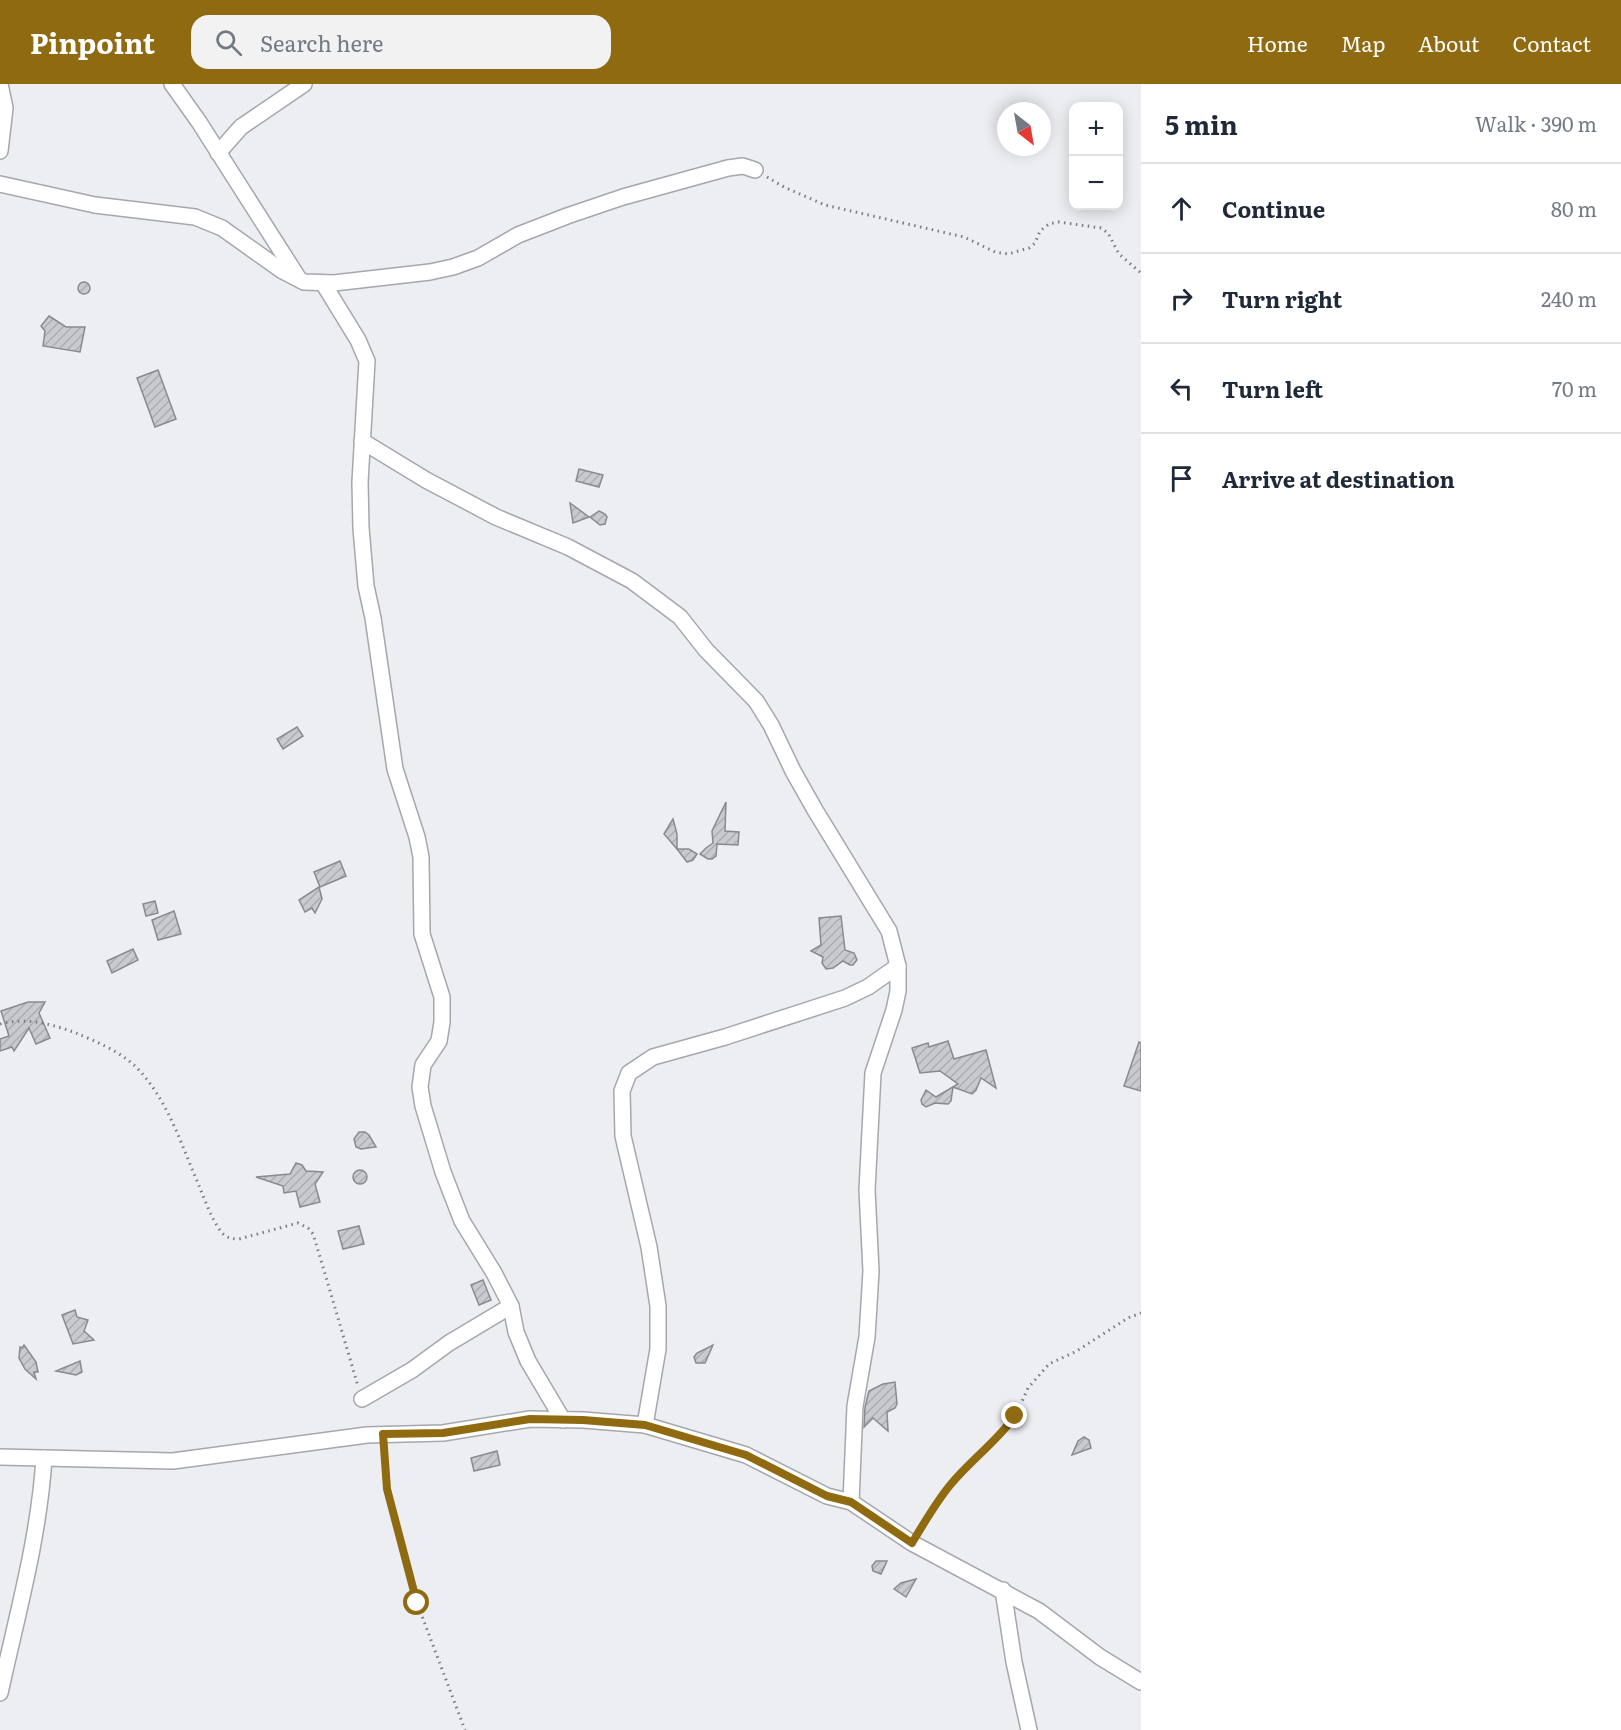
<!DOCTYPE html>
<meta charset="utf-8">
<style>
:root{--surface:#fff;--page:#f2f2f3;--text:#1f2937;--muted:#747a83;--line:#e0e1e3;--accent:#906a10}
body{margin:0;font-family:Literata,serif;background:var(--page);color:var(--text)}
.controls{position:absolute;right:18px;top:18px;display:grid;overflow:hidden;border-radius:12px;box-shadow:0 3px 15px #0003}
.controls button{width:54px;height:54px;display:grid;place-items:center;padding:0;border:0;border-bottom:2px solid var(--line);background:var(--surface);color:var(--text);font:30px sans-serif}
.compass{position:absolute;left:997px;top:18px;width:54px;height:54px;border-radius:50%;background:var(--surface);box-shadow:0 3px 15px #0003;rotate:149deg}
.stop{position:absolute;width:18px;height:18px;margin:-14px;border:4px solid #906a10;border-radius:50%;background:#fff}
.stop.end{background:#906a10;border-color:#fff;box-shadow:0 2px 6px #0008}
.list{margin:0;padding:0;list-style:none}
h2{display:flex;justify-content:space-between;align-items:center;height:78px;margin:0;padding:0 24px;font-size:26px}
h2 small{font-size:20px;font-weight:400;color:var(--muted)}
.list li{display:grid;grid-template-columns:39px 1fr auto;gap:18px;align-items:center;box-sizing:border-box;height:90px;padding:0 24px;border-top:2px solid var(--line)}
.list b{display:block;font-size:22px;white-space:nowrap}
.list em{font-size:20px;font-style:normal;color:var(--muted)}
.icon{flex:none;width:33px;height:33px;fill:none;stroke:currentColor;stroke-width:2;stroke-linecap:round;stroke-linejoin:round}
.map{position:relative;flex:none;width:1141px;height:1646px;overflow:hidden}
header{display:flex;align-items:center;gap:36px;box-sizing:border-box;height:84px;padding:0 30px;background:var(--accent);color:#fff}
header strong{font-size:28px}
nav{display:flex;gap:33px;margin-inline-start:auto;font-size:21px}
.search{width:420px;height:54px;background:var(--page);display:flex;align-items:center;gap:15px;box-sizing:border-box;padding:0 21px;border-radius:18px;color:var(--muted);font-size:22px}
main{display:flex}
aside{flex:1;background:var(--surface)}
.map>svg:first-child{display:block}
</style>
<header>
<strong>Pinpoint</strong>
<div class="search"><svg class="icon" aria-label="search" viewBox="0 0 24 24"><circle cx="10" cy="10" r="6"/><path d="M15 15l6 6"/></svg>Search here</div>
<nav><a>Home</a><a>Map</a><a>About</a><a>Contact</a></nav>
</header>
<main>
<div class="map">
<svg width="1141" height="1646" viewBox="0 0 1141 1646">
<defs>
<pattern id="building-hatch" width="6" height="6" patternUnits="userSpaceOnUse" patternTransform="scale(1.5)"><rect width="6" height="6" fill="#c8cacf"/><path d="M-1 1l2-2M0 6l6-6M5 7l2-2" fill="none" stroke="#abadb1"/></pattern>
</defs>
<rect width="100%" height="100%" fill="#eceef2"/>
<!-- building -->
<g fill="url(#building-hatch)" stroke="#888a8e" stroke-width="1.5">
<circle cx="84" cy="204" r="6"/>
<polygon points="49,232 66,243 85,243 80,268 43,262 45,247 41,242"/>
<polygon points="158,286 176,335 155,343 137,294"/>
<polygon points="579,385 603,391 599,403 576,397"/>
<polygon points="570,419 589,433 573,439"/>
<polygon points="599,427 605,430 607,433 605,440 600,441 590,433"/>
<polygon points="297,643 303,652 283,665 277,655"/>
<polygon points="726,718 725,747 739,748 738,761 717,760 716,772 712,775 708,775 700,770 706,764 713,759 712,747"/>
<polygon points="673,735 677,750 677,765 664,750"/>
<polygon points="677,765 689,765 697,770 693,776 687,778"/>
<polygon points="340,777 346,792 320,803 314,788"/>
<polygon points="319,803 322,815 315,829 312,824 305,828 299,816"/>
<polygon points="155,817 158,829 146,832 143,820"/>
<polygon points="174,827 181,850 158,856 152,836"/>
<polygon points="841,832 845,866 854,869 857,876 853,881 850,881 843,877 833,884 826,885 822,879 823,873 811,867 821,861 819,834"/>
<polygon points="133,865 138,876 112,889 107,877"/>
<polygon points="28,918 45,918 39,929 50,954 36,960 29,944 14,967 12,963 0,967 0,955 9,952 1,927"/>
<polygon points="948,957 954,975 986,966 996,1004 981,994 976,1006 972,1010 953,1003 951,1017 948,1020 935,1019 926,1023 922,1020 921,1016 926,1006 936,1013 958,1000 940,987 920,989 912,964 928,959 929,963"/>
<polygon points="1139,958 1141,959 1141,1007 1124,1002"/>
<polygon points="359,1048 365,1048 369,1051 376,1063 361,1065 356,1063 354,1055"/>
<polygon points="296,1079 302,1081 306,1087 323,1088 315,1100 320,1118 300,1123 296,1107 284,1109 283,1102 256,1093 290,1090"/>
<circle cx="360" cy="1093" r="7"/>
<polygon points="359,1142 364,1160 343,1165 338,1147"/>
<polygon points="483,1196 491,1216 479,1221 471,1201"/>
<polygon points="75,1226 77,1233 88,1236 84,1247 94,1256 73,1260 62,1231"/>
<polygon points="24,1261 36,1278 38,1288 34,1288 36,1295 25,1285 19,1274 20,1263 22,1264"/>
<polygon points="713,1261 705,1279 696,1279 694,1273 697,1269"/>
<polygon points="80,1277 82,1288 76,1291 56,1287"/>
<polygon points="895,1298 897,1320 895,1324 887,1328 888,1347 873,1334 864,1343 865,1323 869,1307 883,1300"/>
<polygon points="1084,1353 1089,1356 1091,1364 1072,1371 1078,1357"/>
<polygon points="497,1367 500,1381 474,1387 471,1374"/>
<polygon points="876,1477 887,1477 881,1490 873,1487 872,1482"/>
<polygon points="916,1495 906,1513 894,1505 901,1499"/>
</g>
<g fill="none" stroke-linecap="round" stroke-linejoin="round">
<!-- street casing -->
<g stroke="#a5a7ac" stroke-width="18">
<g id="street">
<polyline points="172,0 199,38 299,195"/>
<polyline points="0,67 5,24 0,0"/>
<polyline points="218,69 241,43 304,0"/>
<polyline points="0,100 95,121 195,133 222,144 281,186 304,198 334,199 430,188 453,183 478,174 518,151 567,132 623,113 728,84 743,82 755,86"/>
<polyline points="323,199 358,256 367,277 360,398 361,444 366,502 373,534 395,685 417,753 421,773 422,850 442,913 442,938 439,957 423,981 420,1003 423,1022 443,1088 462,1137 494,1189 511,1222 516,1248 528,1277 563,1336"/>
<polyline points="362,357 426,396 496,433 568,463 632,497 680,533 706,566 756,617 771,641 793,687 815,726 889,847 898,882 898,907 894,926 873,989 867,1106 871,1187 867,1253 855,1322 851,1418"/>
<polyline points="362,1315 412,1286 449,1259 511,1222"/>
<polyline points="645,1341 658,1265 658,1222 649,1163 623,1052 622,1007 629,989 653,973 725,953 845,914 868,903 898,882"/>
<polyline points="0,1373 173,1377 367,1351 443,1349 530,1335 583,1336 645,1341 746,1371 827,1412 851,1418 912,1459 1039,1527 1100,1573 1141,1598"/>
<polyline points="1003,1506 1014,1578 1029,1646"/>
<path d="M0,1609C17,1531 39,1454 44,1374"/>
</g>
</g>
<!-- path -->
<g stroke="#7a7b7e" stroke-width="3" stroke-dasharray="1.5 4.5" stroke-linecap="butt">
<polyline points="767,93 784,103 825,121 964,153 995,168 1008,170 1029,164 1035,159 1040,147 1049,140 1059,138 1101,144 1108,149 1119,170 1141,189"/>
<path d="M0,940C26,933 52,940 76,949C95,957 121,968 136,983C168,1015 182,1063 200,1104C206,1119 212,1136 222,1149C227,1154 232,1155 239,1155L298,1139L308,1144L313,1150L320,1173L358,1302"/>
<polyline points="384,1364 387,1405 417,1519 465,1646"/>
<polyline points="919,1447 950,1401 978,1371 1000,1353 1015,1333 1028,1304 1049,1280 1075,1268 1128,1234 1141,1229"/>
</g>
<!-- street -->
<use href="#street" stroke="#fff" stroke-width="15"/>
</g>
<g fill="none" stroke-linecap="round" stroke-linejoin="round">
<!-- route -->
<path stroke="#906a10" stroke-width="8" d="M417,1519L387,1405L383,1350L443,1349L530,1335L583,1336L645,1341L746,1371L827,1412L851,1418L912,1459C924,1439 936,1418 951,1400C971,1376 996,1358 1015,1332"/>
</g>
</svg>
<div class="controls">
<button>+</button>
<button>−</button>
</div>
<svg class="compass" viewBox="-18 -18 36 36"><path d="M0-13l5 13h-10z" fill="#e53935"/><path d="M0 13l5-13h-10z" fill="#747a83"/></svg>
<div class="stop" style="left:417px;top:1519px"></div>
<div class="stop end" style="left:1015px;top:1332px"></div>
</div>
<aside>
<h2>5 min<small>Walk · 390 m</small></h2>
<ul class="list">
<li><svg class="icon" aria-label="ahead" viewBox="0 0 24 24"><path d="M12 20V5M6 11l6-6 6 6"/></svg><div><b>Continue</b></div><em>80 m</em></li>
<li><svg class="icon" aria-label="right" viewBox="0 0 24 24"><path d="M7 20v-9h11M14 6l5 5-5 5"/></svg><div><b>Turn right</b></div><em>240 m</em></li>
<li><svg class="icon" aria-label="left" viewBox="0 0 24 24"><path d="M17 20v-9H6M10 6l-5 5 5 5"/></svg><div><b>Turn left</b></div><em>70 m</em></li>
<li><svg class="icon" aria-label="arrive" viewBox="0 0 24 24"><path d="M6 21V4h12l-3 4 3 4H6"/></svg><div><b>Arrive at destination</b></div></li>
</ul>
</aside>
</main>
